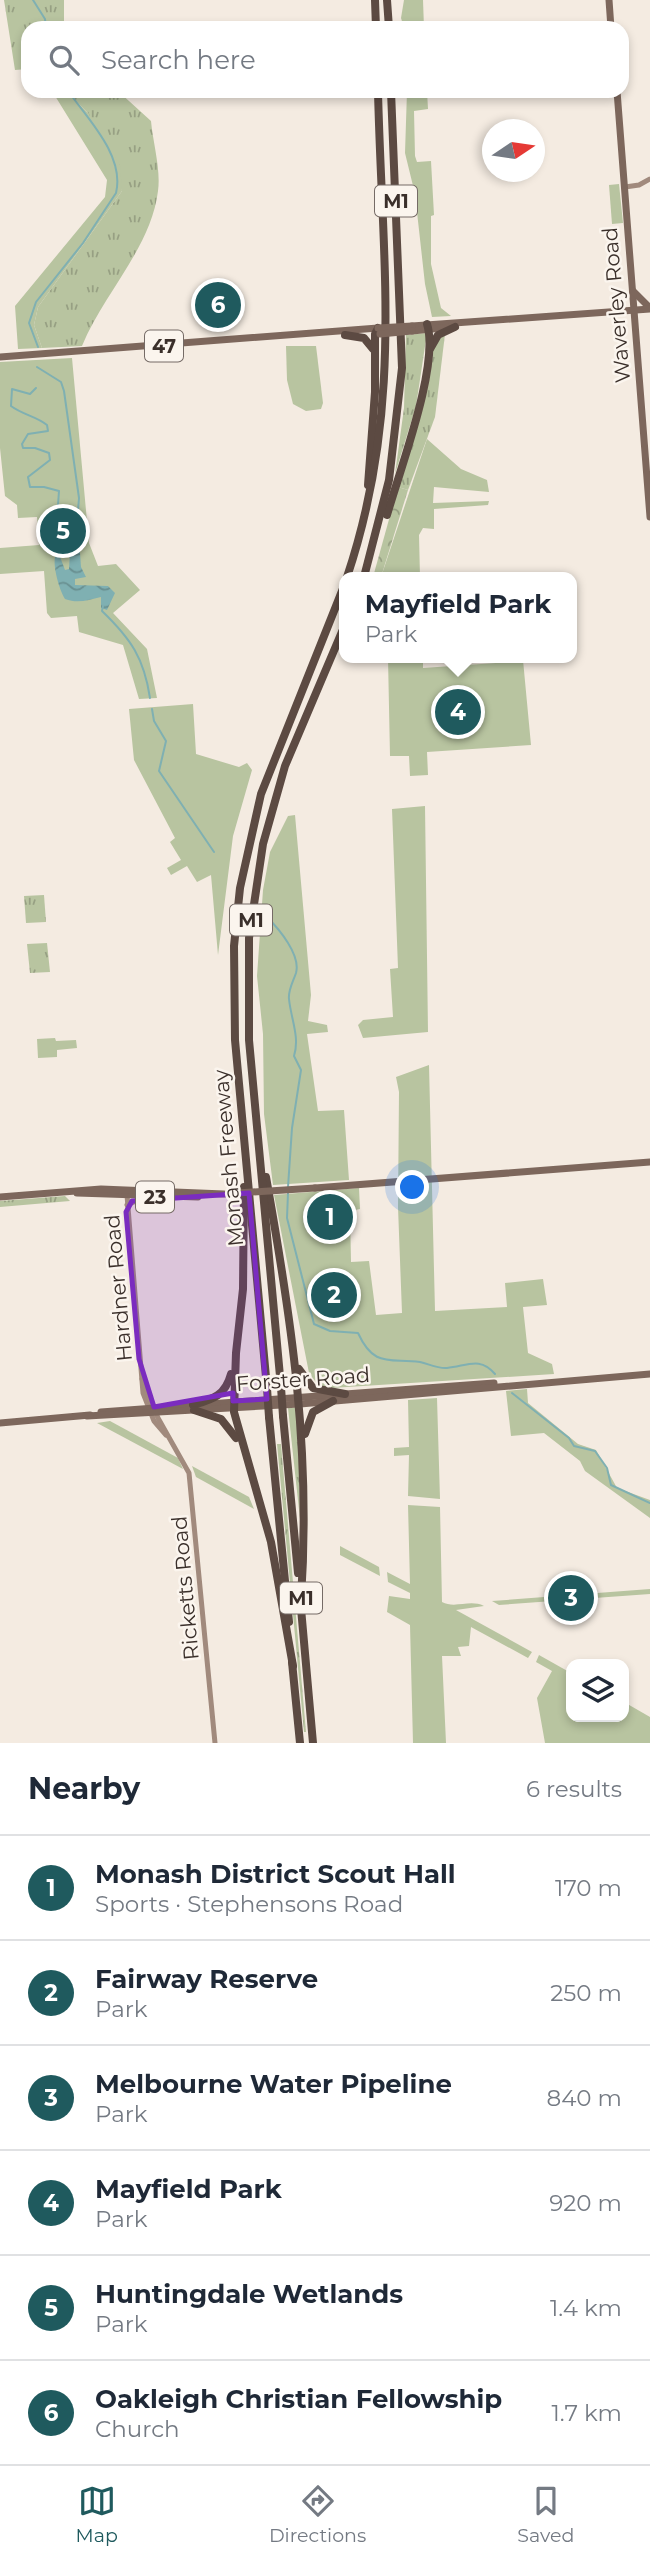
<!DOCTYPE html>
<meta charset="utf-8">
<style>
:root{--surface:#fff;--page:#f6f6f7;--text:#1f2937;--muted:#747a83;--line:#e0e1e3;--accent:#1f5a5e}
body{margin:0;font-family:Montserrat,sans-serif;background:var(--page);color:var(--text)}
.controls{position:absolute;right:21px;bottom:21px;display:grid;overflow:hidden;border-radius:14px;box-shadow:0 4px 10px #0003}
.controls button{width:63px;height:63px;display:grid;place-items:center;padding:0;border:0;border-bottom:2px solid var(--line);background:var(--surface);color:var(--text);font:35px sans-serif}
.compass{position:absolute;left:482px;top:119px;width:63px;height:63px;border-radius:50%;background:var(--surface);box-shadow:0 4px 10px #0003;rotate:77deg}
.you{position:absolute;left:413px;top:1188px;width:24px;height:24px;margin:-18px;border:5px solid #fff;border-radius:50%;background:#1a73e8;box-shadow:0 0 0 10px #1a73e833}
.badge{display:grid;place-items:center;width:46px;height:46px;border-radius:50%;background:var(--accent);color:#fff;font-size:23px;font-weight:700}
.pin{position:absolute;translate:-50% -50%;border:4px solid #fff;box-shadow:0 2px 7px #0006}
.popup{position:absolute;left:339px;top:572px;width:238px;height:91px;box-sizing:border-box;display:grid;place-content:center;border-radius:14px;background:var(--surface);filter:drop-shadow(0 2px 5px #0005);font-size:23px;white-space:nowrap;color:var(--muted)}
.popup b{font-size:26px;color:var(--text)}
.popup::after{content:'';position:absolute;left:50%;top:100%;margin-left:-14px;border:14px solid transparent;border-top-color:var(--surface)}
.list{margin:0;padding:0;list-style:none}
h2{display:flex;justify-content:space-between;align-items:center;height:91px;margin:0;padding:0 28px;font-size:30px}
h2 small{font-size:23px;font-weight:400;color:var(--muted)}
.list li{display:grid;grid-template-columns:46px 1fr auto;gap:21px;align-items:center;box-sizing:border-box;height:105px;padding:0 28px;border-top:2px solid var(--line)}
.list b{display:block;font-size:26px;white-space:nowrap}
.list p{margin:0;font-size:23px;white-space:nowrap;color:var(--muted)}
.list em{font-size:23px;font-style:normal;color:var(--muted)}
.icon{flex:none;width:38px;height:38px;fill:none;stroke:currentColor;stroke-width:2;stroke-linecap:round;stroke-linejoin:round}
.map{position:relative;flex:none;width:650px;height:1743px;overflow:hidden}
.search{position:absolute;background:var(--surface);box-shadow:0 4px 10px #0003;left:21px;right:21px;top:21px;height:77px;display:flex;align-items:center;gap:18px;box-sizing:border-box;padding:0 24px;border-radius:21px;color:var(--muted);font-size:26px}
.sheet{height:721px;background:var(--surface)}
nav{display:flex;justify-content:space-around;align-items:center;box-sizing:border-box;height:98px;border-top:2px solid var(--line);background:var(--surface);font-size:19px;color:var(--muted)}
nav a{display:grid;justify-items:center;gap:4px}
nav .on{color:var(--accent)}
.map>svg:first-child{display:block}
</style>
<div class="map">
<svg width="650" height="1743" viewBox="0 0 650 1743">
<defs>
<pattern id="grass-tufts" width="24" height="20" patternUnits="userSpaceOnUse" patternTransform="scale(1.75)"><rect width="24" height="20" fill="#b8c4a0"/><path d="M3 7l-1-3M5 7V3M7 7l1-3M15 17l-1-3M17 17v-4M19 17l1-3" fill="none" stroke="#97a083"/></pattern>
<pattern id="forest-crowns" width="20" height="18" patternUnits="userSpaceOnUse" patternTransform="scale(1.75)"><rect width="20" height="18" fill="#b8c4a0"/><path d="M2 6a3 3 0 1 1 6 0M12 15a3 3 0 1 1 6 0" fill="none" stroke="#97a083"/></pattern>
<pattern id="water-waves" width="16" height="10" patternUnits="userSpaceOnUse" patternTransform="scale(1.75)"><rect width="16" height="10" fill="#7fb0b2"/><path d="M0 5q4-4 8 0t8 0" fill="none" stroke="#699091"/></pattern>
</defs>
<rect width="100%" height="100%" fill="#f4ebe1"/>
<!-- grass -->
<g fill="url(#grass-tufts)">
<polygon points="4,0 64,0 64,23 73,28 28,28 28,69 15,70"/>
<path d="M66,91H118L151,121C153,143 161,170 158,191C151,248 103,294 82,346L42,348L34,325L38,307L122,191L88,113Z"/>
<polygon points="427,333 416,406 395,474 404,408 406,335"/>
<polygon points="445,334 435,417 408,490 398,487 433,344"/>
<polygon points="44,895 46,922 26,923 24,896"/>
<polygon points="47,943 50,972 30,973 27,944"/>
<polygon points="65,1196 70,1201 0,1207 0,1201"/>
<polygon points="288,1408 298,1408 300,1519"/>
<polygon points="277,1444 281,1444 306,1732 304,1732"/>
</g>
<!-- forest -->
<polygon fill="url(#forest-crowns)" points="398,487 408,490 381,577 373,577"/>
<!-- park -->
<g fill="#b8c4a0">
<polygon points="404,0 423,0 424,28 404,28 401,18"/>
<polygon points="52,91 66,91 88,113 120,165 122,191 38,307 34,325 42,348 18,349 15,306 105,197 107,180"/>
<polygon points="407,91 427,91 428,109 414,111 415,156 417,162 431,161 434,215 431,216 431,264 441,308 451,316 432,317 425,284 415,194 405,153"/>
<polygon points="619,184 623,223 612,224 609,185"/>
<polygon points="286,346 316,346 323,403 321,409 306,411 293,404 287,380"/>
<polygon points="72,358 89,543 98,566 116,564 140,590 113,613 147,649 157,698 139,699 123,645 79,632 77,616 51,618 47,613 44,571 0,574 0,548 39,545 37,517 18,518 17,505 5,496 0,448 0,362"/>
<polygon points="427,439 461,469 487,480 489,492 434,487 433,503 489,501 488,505 434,509 434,529 423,528 419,535 420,577 381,577"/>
<polygon points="388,658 423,658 423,668 511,662 511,658 523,660 531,745 427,752 428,775 410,776 409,756 390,756"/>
<polygon points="193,704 196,754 239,767 247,763 252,770 233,836 218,955 211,875 197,882 187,866 171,875 167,868 181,860 170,842 175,838 134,760 129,709"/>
<polygon points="425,806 428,1032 363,1038 358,1025 363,1020 393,1017 390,969 398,968 392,809"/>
<polygon points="295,815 311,995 308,1021 327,1025 328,1032 307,1034 318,1111 344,1110 349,1180 273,1185 264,1114 263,1034 257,976 263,890 270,852 288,816"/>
<polygon points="55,1038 56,1041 76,1040 77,1048 57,1050 57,1057 38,1058 37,1039"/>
<polygon points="429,1065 435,1311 507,1307 505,1283 543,1279 547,1305 523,1307 528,1353 552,1364 554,1374 331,1388 318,1385 309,1373 274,1195 359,1188 360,1209 350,1211 351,1262 369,1261 376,1315 402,1313 398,1207 399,1092 396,1077"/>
<polygon points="527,1389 528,1403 578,1444 596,1450 617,1488 650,1500 650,1518 585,1471 580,1461 544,1433 511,1436 506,1391"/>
<polygon points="437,1398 440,1499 408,1496 409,1455 394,1456 394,1448 409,1447 408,1400"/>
<polygon points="110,1421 178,1458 183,1469 97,1423"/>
<polygon points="192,1466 249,1497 254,1509 196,1477"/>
<path d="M408,1505L440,1507L442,1602C455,1609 470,1599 484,1606L456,1610L532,1652L528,1658L471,1627L469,1646L458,1647L461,1656H442L446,1743H413L410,1625L387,1612L389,1596L410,1599V1593L388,1582L387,1572L410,1584Z"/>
<polygon points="340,1546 379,1567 380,1576 340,1555"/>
<polygon points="650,1589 650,1594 499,1605 492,1601"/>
<polygon points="539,1655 571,1673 571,1717 624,1717 624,1702 650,1717 650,1743 545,1743 537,1698 552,1671 536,1662"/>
</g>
<!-- water -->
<path fill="url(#water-waves)" d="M76,536L79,539L81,567L86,577L75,579V585L108,586L115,593L107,610L101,608V597C88,600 78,604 65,599C59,589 53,567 55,557L59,554L65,570L69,569L71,537Z"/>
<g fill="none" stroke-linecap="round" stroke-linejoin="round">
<!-- stream -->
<g stroke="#7fb0b2" stroke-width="2">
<polyline points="33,0 45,19 46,28"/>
<path d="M38,347L29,323L36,302L83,243L116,193C125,156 88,119 68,91"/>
<polyline points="37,367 61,382 64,391 79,498 76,536"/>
<path d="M36,388L30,394L12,389L11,406C23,415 36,416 47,425L48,431L28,434L22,444L23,448H35L49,453L50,460L28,477L30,487H44L59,491L57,519L61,534"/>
<path d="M103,606L102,611C131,639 144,658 150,698"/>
<polyline points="152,709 154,721 166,741 159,771 214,852"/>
<path d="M267,917C279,929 301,955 296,973C293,982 288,990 289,999C291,1019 300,1037 294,1056L301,1070L292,1128L288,1187"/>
<path d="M288,1193L287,1218L314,1324L330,1331L358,1333C374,1368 389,1358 420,1362C429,1364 438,1369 447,1368C467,1366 480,1356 495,1374"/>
<polyline points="512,1393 569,1438 574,1446 595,1451 607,1468 611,1485 650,1503"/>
</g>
<!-- secondary -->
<g stroke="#a18a7d" stroke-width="5">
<polyline points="625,187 639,185 650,179"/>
<polyline points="127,1195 143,1393 154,1421 166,1435"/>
<polyline points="127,1205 145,1197"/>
<polyline points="142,1379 158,1418 189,1473 215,1743"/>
</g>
<!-- primary -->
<g stroke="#7d675c" stroke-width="7">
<polyline points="609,0 611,28"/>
<polyline points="617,91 650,517"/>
<polyline points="633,291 650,308"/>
<polyline points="412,326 650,309"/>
<polyline points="412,331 452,327"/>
<polyline points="0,357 378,328"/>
<polyline points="315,1188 650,1162"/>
<polyline points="77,1193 198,1197"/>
<polyline points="0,1197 101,1189 224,1194"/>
<polyline points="101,1412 494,1383"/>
<polyline points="87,1416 300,1404 650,1374"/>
<polyline points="0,1423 90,1415"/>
</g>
<!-- highway -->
<g stroke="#5c4a42" stroke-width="8">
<polyline points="375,0 376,28"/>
<polyline points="387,0 389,28"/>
<polyline points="345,335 364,338 373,349"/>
<polyline points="430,349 438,335 455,327"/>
<polyline points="368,485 375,392 375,334 378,328"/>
<path d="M387,515C399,472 440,365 427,324"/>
<path d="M347,577C404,407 382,265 378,91"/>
<polyline points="364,577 389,480 402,368 391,91"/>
<path d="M266,1177C292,1322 311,1450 301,1599"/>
<polyline points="244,1187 243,1289 236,1353 234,1412 271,1542 293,1666"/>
<polyline points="299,1369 313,1388 345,1394"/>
<polyline points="281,1387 249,1040 249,938 263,844 285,766 344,627"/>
<polyline points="267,1388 235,1040 234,946 240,888 261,794 344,586"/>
<path d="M193,1405C213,1399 225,1396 231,1374"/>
<polyline points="194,1410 221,1419 236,1438"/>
<polyline points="283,1416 298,1573"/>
<polyline points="269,1417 289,1622"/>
<polyline points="305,1434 313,1412 333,1401"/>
<polyline points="300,1597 313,1743"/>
<polyline points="292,1662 300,1743"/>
</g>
<!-- primary-bridge -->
<g stroke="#7d675c" stroke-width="7">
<polyline points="378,328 412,326"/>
<polyline points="380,334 412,331"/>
<polyline points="237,1193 315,1188"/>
</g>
<!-- highway-bridge -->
<g stroke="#5c4a42" stroke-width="8">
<polyline points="281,1387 283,1416"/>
<polyline points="267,1388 269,1417"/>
</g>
</g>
<!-- marked area -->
<path fill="#7b2cbf" fill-opacity="0.2" stroke="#7b2cbf" stroke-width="5" stroke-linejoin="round" d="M249,1193L267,1399L233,1401V1393L154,1407L139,1359L126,1212L132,1201Z"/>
<g text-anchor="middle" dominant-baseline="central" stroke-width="5" stroke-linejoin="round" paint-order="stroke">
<!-- shield labels -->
<g fill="#fbf5ee" stroke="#756b66" stroke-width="2">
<rect x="375" y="185.5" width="42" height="31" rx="5"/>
<rect x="145" y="330.5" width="38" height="31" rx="5"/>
<rect x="230" y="904.5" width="42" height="31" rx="5"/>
<rect x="136" y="1181.5" width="38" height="31" rx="5"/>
<rect x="280" y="1582.5" width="42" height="31" rx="5"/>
</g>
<g font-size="19" font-weight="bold" fill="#3b302b">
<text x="396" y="201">M1</text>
<text x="164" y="346">47</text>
<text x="251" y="920">M1</text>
<text x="155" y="1197">23</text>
<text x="301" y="1598">M1</text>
</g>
<!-- street labels -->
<g font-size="21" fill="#3b302b" stroke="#fbf5ee">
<text transform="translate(616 305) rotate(-95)">Waverley Road</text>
<text transform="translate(228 1158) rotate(-95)">Monash Freeway</text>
<text transform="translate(118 1288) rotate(-95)">Hardner Road</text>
<text transform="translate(303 1379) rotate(-4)">Forster Road</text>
<text transform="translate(185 1588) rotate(-95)">Ricketts Road</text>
</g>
</g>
</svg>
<div class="controls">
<button><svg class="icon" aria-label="layers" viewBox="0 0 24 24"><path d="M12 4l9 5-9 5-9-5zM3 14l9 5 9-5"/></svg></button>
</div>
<svg class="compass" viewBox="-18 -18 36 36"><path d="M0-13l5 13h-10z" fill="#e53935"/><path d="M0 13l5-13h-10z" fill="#747a83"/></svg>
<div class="you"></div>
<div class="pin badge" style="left:330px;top:1217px">1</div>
<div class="pin badge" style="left:334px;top:1295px">2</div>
<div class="pin badge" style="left:571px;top:1598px">3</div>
<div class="pin badge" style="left:458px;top:712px">4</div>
<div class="popup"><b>Mayfield Park</b>Park</div>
<div class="pin badge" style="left:63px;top:531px">5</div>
<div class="pin badge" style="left:218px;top:305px">6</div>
<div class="search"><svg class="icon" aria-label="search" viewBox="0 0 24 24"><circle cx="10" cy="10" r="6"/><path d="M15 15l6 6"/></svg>Search here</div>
</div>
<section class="sheet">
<h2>Nearby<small>6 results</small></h2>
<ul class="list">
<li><span class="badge">1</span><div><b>Monash District Scout Hall</b><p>Sports · Stephensons Road</p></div><em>170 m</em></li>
<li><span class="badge">2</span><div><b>Fairway Reserve</b><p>Park</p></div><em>250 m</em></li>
<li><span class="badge">3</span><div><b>Melbourne Water Pipeline</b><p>Park</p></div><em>840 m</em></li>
<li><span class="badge">4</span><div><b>Mayfield Park</b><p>Park</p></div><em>920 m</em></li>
<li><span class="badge">5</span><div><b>Huntingdale Wetlands</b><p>Park</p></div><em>1.4 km</em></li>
<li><span class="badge">6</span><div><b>Oakleigh Christian Fellowship</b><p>Church</p></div><em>1.7 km</em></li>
</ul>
</section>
<nav>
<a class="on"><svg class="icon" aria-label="map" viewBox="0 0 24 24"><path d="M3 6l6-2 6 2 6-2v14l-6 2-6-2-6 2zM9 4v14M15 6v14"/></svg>Map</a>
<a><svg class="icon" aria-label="directions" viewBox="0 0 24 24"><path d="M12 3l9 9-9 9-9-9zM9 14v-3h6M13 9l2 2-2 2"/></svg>Directions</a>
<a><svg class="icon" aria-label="saved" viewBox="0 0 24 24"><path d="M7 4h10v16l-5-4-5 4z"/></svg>Saved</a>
</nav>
